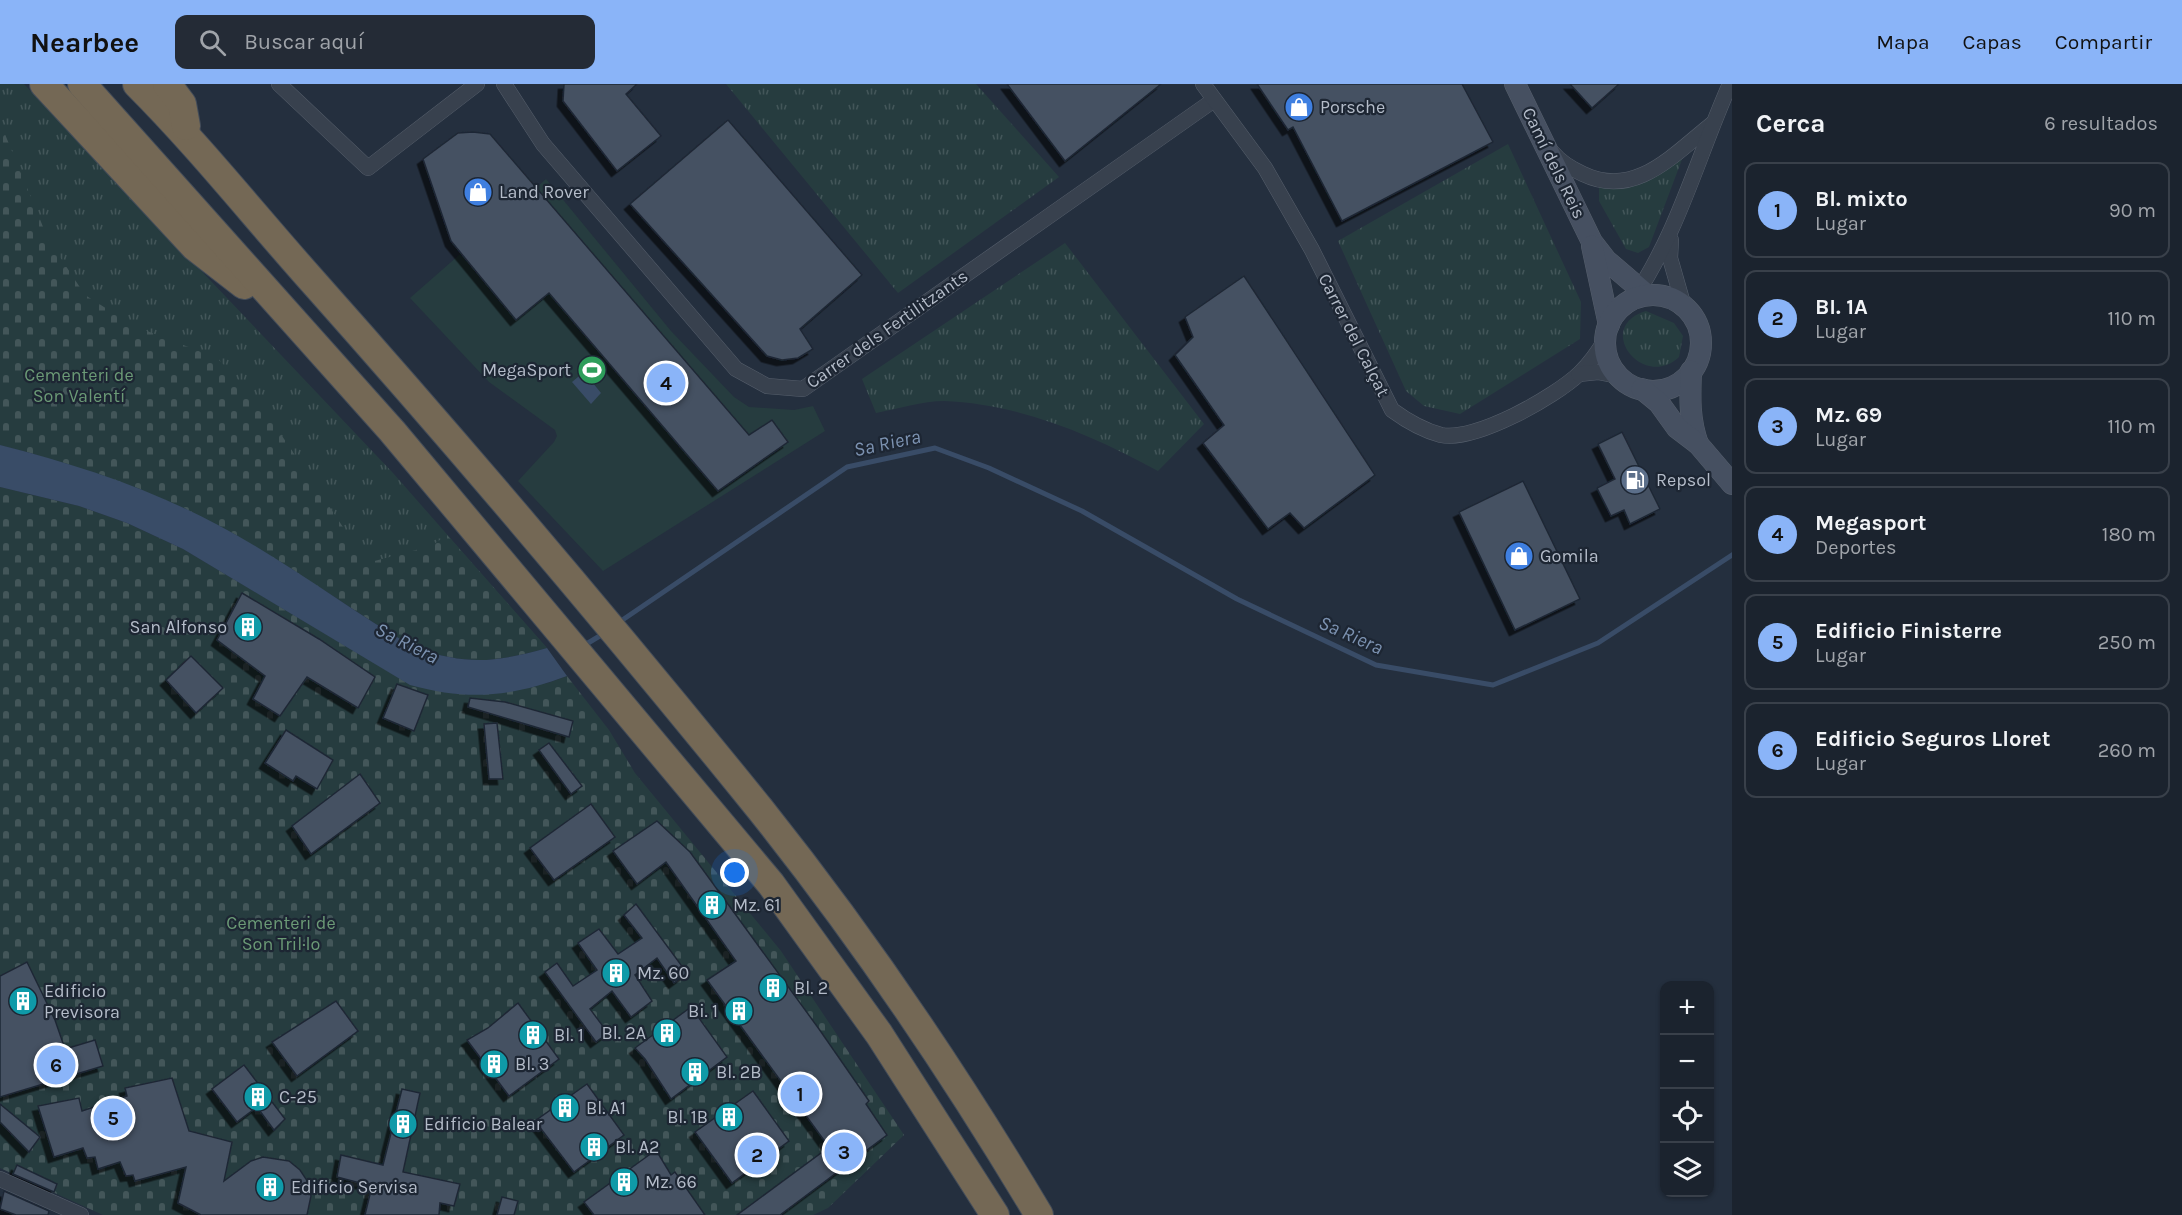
<!DOCTYPE html>
<html lang="es">
<meta charset="utf-8">
<style>
:root{--surface:#1b232e;--page:#242b36;--text:#f1f3f6;--muted:#a0a4aa;--line:#39404a;--accent:#8ab4f8}
body{margin:0;font-family:Karla,sans-serif;background:var(--page);color:var(--text)}
.controls{position:absolute;right:18px;bottom:18px;display:grid;overflow:hidden;border-radius:12px;box-shadow:0 2px 4px #0004}
.controls button{width:54px;height:54px;display:grid;place-items:center;padding:0;border:0;border-bottom:2px solid var(--line);background:var(--surface);color:var(--text);font:30px sans-serif}
.you{position:absolute;left:735px;top:789px;width:21px;height:21px;margin:-15px;border:4px solid #fff;border-radius:50%;background:#1a73e8;box-shadow:0 0 0 9px #1a73e833}
.badge{display:grid;place-items:center;width:39px;height:39px;border-radius:50%;background:var(--accent);color:#111;font-size:20px;font-weight:700}
.pin{position:absolute;translate:-50% -50%;border:3px solid #fff;box-shadow:0 2px 6px #0006}
.list{margin:0;padding:0;list-style:none}
h2{display:flex;justify-content:space-between;align-items:center;height:78px;margin:0;padding:0 24px;font-size:26px}
h2 small{font-size:20px;font-weight:400;color:var(--muted)}
.list li{display:grid;grid-template-columns:39px 1fr auto;gap:18px;align-items:center;box-sizing:border-box;height:96px;margin:0 12px 12px;padding:0 12px;border:2px solid var(--line);border-radius:12px}
.list b{display:block;font-size:22px;white-space:nowrap}
.list p{margin:0;font-size:20px;white-space:nowrap;color:var(--muted)}
.list em{font-size:20px;font-style:normal;color:var(--muted)}
.icon{flex:none;width:33px;height:33px;fill:none;stroke:currentColor;stroke-width:2;stroke-linecap:round;stroke-linejoin:round}
.map{position:relative;flex:none;width:1732px;height:1131px;overflow:hidden}
header{display:flex;align-items:center;gap:36px;box-sizing:border-box;height:84px;padding:0 30px;background:var(--accent);color:#111}
header strong{font-size:28px}
nav{display:flex;gap:33px;margin-inline-start:auto;font-size:21px}
.search{width:420px;height:54px;background:var(--page);display:flex;align-items:center;gap:15px;box-sizing:border-box;padding:0 21px;border-radius:12px;color:var(--muted);font-size:22px}
main{display:flex}
aside{flex:1;background:var(--surface)}
.map>svg:first-child{display:block}
</style>
<header>
<strong>Nearbee</strong>
<div class="search"><svg class="icon" aria-label="search" viewBox="0 0 24 24"><circle cx="10" cy="10" r="6"/><path d="M15 15l6 6"/></svg>Buscar aquí</div>
<nav><a>Mapa</a><a>Capas</a><a>Compartir</a></nav>
</header>
<main>
<div class="map">
<svg width="1732" height="1131" viewBox="0 0 1732 1131">
<defs>
<pattern id="grass-tufts" width="24" height="20" patternUnits="userSpaceOnUse" patternTransform="scale(1.5)"><rect width="24" height="20" fill="#263c3f"/><path d="M3 7l-1-3M5 7V3M7 7l1-3M15 17l-1-3M17 17v-4M19 17l1-3" fill="none" stroke="#435659"/></pattern>
<pattern id="cemetery-stones" width="16" height="16" patternUnits="userSpaceOnUse" patternTransform="scale(1.5)"><rect width="16" height="16" fill="#263c3f"/><path d="M2 7V4a2 2 0 0 1 4 0v3zM10 15v-3a2 2 0 0 1 4 0v3z" fill="#435659"/></pattern>
<filter id="shadow"><feDropShadow dx="-5.5" dy="5.5" stdDeviation="0" flood-color="#0009"/></filter>
</defs>
<rect width="100%" height="100%" fill="#242f3e"/>
<!-- grass -->
<g fill="url(#grass-tufts)">
<polygon points="0,0 24,0 393,389 547,564 323,506 243,456 35,370 0,361"/>
<polygon points="726,0 976,0 1059,93 898,209"/>
<polygon points="1508,60 1581,218 1580,255 1460,330 1424,322 1406,307 1338,157"/>
<path d="M1684,70L1649,163L1638,169L1626,165L1599,117V103C1639,106 1652,91 1684,70Z"/>
<path d="M1065,159L1204,340L1158,387C1092,351 1021,320 944,317C923,317 897,325 876,329L862,295Z"/>
<path d="M1646,227L1674,239L1683,252L1679,273C1643,307 1593,243 1646,227Z"/>
</g>
<!-- cemetery -->
<g fill="url(#cemetery-stones)">
<path d="M0,38L48,155L85,211L134,242L217,274L260,319L367,479L431,462L447,451L547,564C493,579 468,581 415,564C348,525 286,477 218,441C150,404 75,380 0,361Z"/>
<polygon points="0,403 79,422 127,439 183,465 411,601 458,610 548,599 567,592 609,646 635,689 781,867 904,1051 828,1124 813,1131 103,1131 0,1084"/>
</g>
<!-- garden -->
<polygon fill="#263c3f" points="546,95 671,247 734,313 749,323 794,326 813,322 825,347 603,487 518,397 554,358 557,352 555,346 489,298 410,214"/>
<!-- water -->
<g fill="#394c67">
<polygon points="584,288 601,309 591,320 572,298"/>
<path d="M0,361C75,380 149,404 218,441C286,477 348,525 415,564C468,581 493,579 547,564L567,592C511,613 468,617 410,601L183,465L127,439L79,422L0,403Z"/>
</g>
<g fill="none" stroke-linecap="round" stroke-linejoin="round">
<!-- stream -->
<g stroke="#394c67" stroke-width="5">
<polyline points="618,539 847,383 935,364 989,384 1082,427 1237,515 1376,581 1493,601 1598,559 1732,471"/>
<polyline points="583,562 603,550"/>
</g>
</g>
<!-- building -->
<g fill="#455162" stroke="#1f2835" stroke-width="1.5" filter="url(#shadow)">
<polygon points="564,0 637,0 626,10 661,52 617,87 563,17"/>
<polygon points="1007,0 1161,0 1065,77"/>
<polygon points="1257,0 1462,0 1493,58 1342,137 1293,43 1288,46"/>
<polygon points="1570,0 1619,0 1592,24"/>
<polygon points="728,36 862,191 800,245 813,265 798,274 782,276 767,272 630,120"/>
<polygon points="473,48 490,50 749,351 772,336 788,358 718,407 549,209 516,236 451,157 423,75 458,49"/>
<polygon points="1244,192 1375,391 1304,444 1290,429 1268,445 1203,359 1224,341 1175,271 1193,253 1185,233"/>
<polygon points="1622,348 1660,425 1630,440 1624,426 1611,432 1597,404 1615,395 1598,360"/>
<polygon points="1523,397 1580,515 1515,546 1459,428"/>
<polygon points="242,509 319,555 375,593 358,624 307,593 280,632 253,615 265,592 217,556"/>
<polygon points="191,572 223,604 196,629 166,596"/>
<polygon points="397,600 428,611 414,647 383,634"/>
<polygon points="470,614 505,618 573,637 569,653 468,623"/>
<polygon points="497,639 503,695 489,695 484,640"/>
<polygon points="286,646 333,676 317,705 296,692 293,697 265,679"/>
<polygon points="549,659 582,702 571,710 539,666"/>
<polygon points="360,690 380,719 311,770 292,742"/>
<polygon points="591,720 615,753 554,796 530,764"/>
<polygon points="657,737 690,768 819,945 869,1017 866,1020 887,1051 780,1131 737,1131 829,1063 707,896 736,877 666,778 637,800 613,767"/>
<polygon points="636,820 687,889 674,899 657,874 635,891 652,917 631,933 612,907 590,925 608,949 596,958 545,888 557,879 573,902 597,886 578,859 599,845 618,870 642,854 624,831"/>
<polygon points="27,878 55,936 65,965 95,956 103,982 0,1013 0,892"/>
<polygon points="336,917 358,947 297,992 272,958"/>
<polygon points="518,919 559,975 509,1012 467,956 488,944"/>
<polygon points="691,923 727,973 671,1015 645,975 635,964"/>
<polygon points="244,981 285,1035 274,1046 257,1023 237,1038 212,1005"/>
<polygon points="172,994 189,1047 232,1058 224,1097 251,1077 263,1073 289,1077 300,1086 308,1098 311,1112 307,1131 201,1131 178,1119 186,1083 135,1097 133,1091 126,1092 120,1078 98,1085 95,1073 87,1074 83,1064 54,1073 38,1022 79,1014 82,1027 127,1012 125,1004"/>
<polygon points="587,1000 624,1051 574,1088 535,1037"/>
<polygon points="402,1005 420,1009 403,1088 460,1100 454,1122 440,1119 439,1131 365,1131 372,1102 337,1093 341,1071 383,1081"/>
<polygon points="753,1007 789,1057 732,1099 695,1048"/>
<polygon points="0,1020 40,1053 29,1068 0,1038"/>
<polygon points="656,1066 671,1091 675,1088 705,1131 594,1131 584,1118"/>
<polygon points="17,1081 57,1100 54,1108 13,1090"/>
<polygon points="4,1107 49,1127 48,1131 16,1131 0,1125"/>
<polygon points="502,1113 518,1117 514,1131 497,1131"/>
</g>
<g fill="none" stroke-linecap="round" stroke-linejoin="round">
<!-- street casing -->
<g stroke="#565f6c" stroke-width="16">
<g id="street">
<polyline points="279,0 368,84 477,0"/>
<polyline points="504,0 543,60 736,285 767,302 803,305 1214,16"/>
<path d="M1203,0L1265,84L1312,166L1392,326C1407,337 1422,346 1441,351C1475,358 1555,313 1580,289C1590,279 1598,268 1605,256"/>
<path d="M1553,69C1561,79 1572,85 1583,90C1635,115 1673,71 1712,40"/>
<polyline points="1671,156 1670,174 1684,223"/>
<path d="M1633,215C1678,149 1698,72 1730,0"/>
<polyline points="1579,290 1598,288 1618,292"/>
<polyline points="0,1095 81,1131"/>
</g>
</g>
<!-- secondary casing -->
<g stroke="#565f6c" stroke-width="22">
<g id="secondary">
<polyline points="1515,0 1592,158 1606,176 1647,211"/>
<polyline points="1592,162 1609,241"/>
<circle cx="1653" cy="259" r="48"/>
<path d="M1691,287C1690,313 1689,335 1698,360"/>
<polyline points="1642,305 1659,319 1677,344 1698,360 1732,400"/>
</g>
</g>
<!-- highway casing -->
<g stroke="#434c59" stroke-width="30">
<g id="highway">
<polyline points="44,0 195,163 244,201"/>
<polyline points="82,0 392,347 771,800 879,950 995,1131"/>
<path d="M137,0C200,63 256,134 316,201C468,372 616,547 760,725C863,854 955,990 1039,1131"/>
<polyline points="167,0 182,20 186,42"/>
</g>
</g>
<!-- street -->
<use href="#street" stroke="#38414e" stroke-width="15"/>
<!-- secondary -->
<use href="#secondary" stroke="#465061" stroke-width="21"/>
<!-- highway -->
<use href="#highway" stroke="#746855" stroke-width="28"/>
</g>
<!-- icons -->
<defs>
<g id="shop-disc" transform="scale(1.5)"><circle r="9.5" fill="#3f7fe0" stroke="#1d2633"/><path d="M-5-2.5h2.3a2.7 3.5 0 0 1 5.4 0H5L5.5 6h-11ZM-1.5-2.5h3a1.5 2.3 0 0 0-3 0Z" fill="#fff"/></g>
<g id="stadium-disc" transform="scale(1.5)"><circle r="9.5" fill="#2e9e5b" stroke="#1d2633"/><path d="M0-5a6.5 5 0 1 0 0 10a6.5 5 0 1 0 0-10ZM-3.5-1.8h7v3.6h-7Z" fill="#fff"/></g>
<g id="fuel-disc" transform="scale(1.5)"><circle r="9.5" fill="#5c6f8a" stroke="#1d2633"/><path d="M-5.5-6h7V0h2V4h1.3V-2.5L3-4.5l.8-.8L6-3V5H2.5V1h-1V6h-7ZM-4.2-4.7v3.2H.2V-4.7Z" fill="#fff"/></g>
<g id="building-disc" transform="scale(1.5)"><circle r="9.5" fill="#0f9aa8" stroke="#1d2633"/><path d="M-4-6H4V6H1V3H-1V6H-4ZM-2.5-4.3h1.7v1.8h-1.7ZM.8-4.3h1.7v1.8H.8ZM-2.5-1h1.7V.8h-1.7ZM.8-1h1.7V.8H.8Z" fill="#fff"/></g>
</defs>
<g fill-rule="evenodd">
<use href="#shop-disc" x="1299" y="23"/>
<use href="#shop-disc" x="478" y="108"/>
<use href="#stadium-disc" x="592" y="286"/>
<use href="#fuel-disc" x="1635" y="396"/>
<use href="#shop-disc" x="1519" y="472"/>
<use href="#building-disc" x="248" y="543"/>
<use href="#building-disc" x="712" y="821"/>
<use href="#building-disc" x="616" y="889"/>
<use href="#building-disc" x="773" y="904"/>
<use href="#building-disc" x="23" y="917"/>
<use href="#building-disc" x="739" y="927"/>
<use href="#building-disc" x="667" y="949"/>
<use href="#building-disc" x="533" y="951"/>
<use href="#building-disc" x="494" y="980"/>
<use href="#building-disc" x="695" y="988"/>
<use href="#building-disc" x="258" y="1013"/>
<use href="#building-disc" x="565" y="1024"/>
<use href="#building-disc" x="729" y="1033"/>
<use href="#building-disc" x="403" y="1040"/>
<use href="#building-disc" x="594" y="1063"/>
<use href="#building-disc" x="624" y="1098"/>
<use href="#building-disc" x="270" y="1103"/>
</g>
<g text-anchor="middle" dominant-baseline="central" stroke-width="4.5" stroke-linejoin="round" paint-order="stroke">
<!-- poi labels -->
<g font-size="18" fill="#b4bcc9" stroke="#1d2633" text-anchor="start">
<text x="1320" y="23">Porsche</text>
<text x="499" y="108">Land Rover</text>
<text x="571" y="286" text-anchor="end">MegaSport</text>
<text x="1656" y="396">Repsol</text>
<text x="1540" y="472">Gomila</text>
<text x="227" y="543" text-anchor="end">San Alfonso</text>
<text x="733" y="821">Mz. 61</text>
<text x="637" y="889">Mz. 60</text>
<text x="794" y="904">Bl. 2</text>
<text x="44" y="907">Edificio<tspan x="44" dy="21">Previsora</tspan></text>
<text x="718" y="927" text-anchor="end">Bi. 1</text>
<text x="646" y="949" text-anchor="end">Bl. 2A</text>
<text x="554" y="951">Bl. 1</text>
<text x="515" y="980">Bl. 3</text>
<text x="716" y="988">Bl. 2B</text>
<text x="279" y="1013">C-25</text>
<text x="586" y="1024">Bl. A1</text>
<text x="708" y="1033" text-anchor="end">Bl. 1B</text>
<text x="424" y="1040">Edificio Balear</text>
<text x="615" y="1063">Bl. A2</text>
<text x="645" y="1098">Mz. 66</text>
<text x="291" y="1103">Edificio Servisa</text>
</g>
<!-- street labels -->
<g font-size="18" fill="#b4bcc9" stroke="#1d2633">
<text transform="translate(1554 79) rotate(64)">Camí dels Reis</text>
<text transform="translate(887 245) rotate(-35)">Carrer dels Fertilitzants</text>
<text transform="translate(1354 251) rotate(63)">Carrer del Calçat</text>
</g>
<!-- park labels -->
<g font-size="18" fill="#6b9a76" stroke="#1d2633">
<text x="79" y="291">Cementeri de<tspan x="79" dy="21">Son Valentí</tspan></text>
<text x="281" y="839">Cementeri de<tspan x="281" dy="21">Son Tril·lo</tspan></text>
</g>
<!-- water labels -->
<g font-size="20" font-style="italic" fill="#7c92b1" stroke="#1d2633">
<text transform="translate(887 359) rotate(-12)">Sa Riera</text>
<text transform="translate(1351 551) rotate(24)">Sa Riera</text>
<text transform="translate(407 559) rotate(27)">Sa Riera</text>
</g>
</g>
</svg>
<div class="controls">
<button>+</button>
<button>−</button>
<button><svg class="icon" aria-label="locate" viewBox="0 0 24 24"><circle cx="12" cy="12" r="6"/><path d="M12 2v4M12 18v4M2 12h4M18 12h4"/></svg></button>
<button><svg class="icon" aria-label="layers" viewBox="0 0 24 24"><path d="M12 4l9 5-9 5-9-5zM3 14l9 5 9-5"/></svg></button>
</div>
<div class="you"></div>
<div class="pin badge" style="left:800px;top:1010px">1</div>
<div class="pin badge" style="left:757px;top:1071px">2</div>
<div class="pin badge" style="left:844px;top:1068px">3</div>
<div class="pin badge" style="left:666px;top:299px">4</div>
<div class="pin badge" style="left:113px;top:1034px">5</div>
<div class="pin badge" style="left:56px;top:981px">6</div>
</div>
<aside>
<h2>Cerca<small>6 resultados</small></h2>
<ul class="list">
<li><span class="badge">1</span><div><b>Bl. mixto</b><p>Lugar</p></div><em>90 m</em></li>
<li><span class="badge">2</span><div><b>BI. 1A</b><p>Lugar</p></div><em>110 m</em></li>
<li><span class="badge">3</span><div><b>Mz. 69</b><p>Lugar</p></div><em>110 m</em></li>
<li><span class="badge">4</span><div><b>Megasport</b><p>Deportes</p></div><em>180 m</em></li>
<li><span class="badge">5</span><div><b>Edificio Finisterre</b><p>Lugar</p></div><em>250 m</em></li>
<li><span class="badge">6</span><div><b>Edificio Seguros Lloret</b><p>Lugar</p></div><em>260 m</em></li>
</ul>
</aside>
</main>
